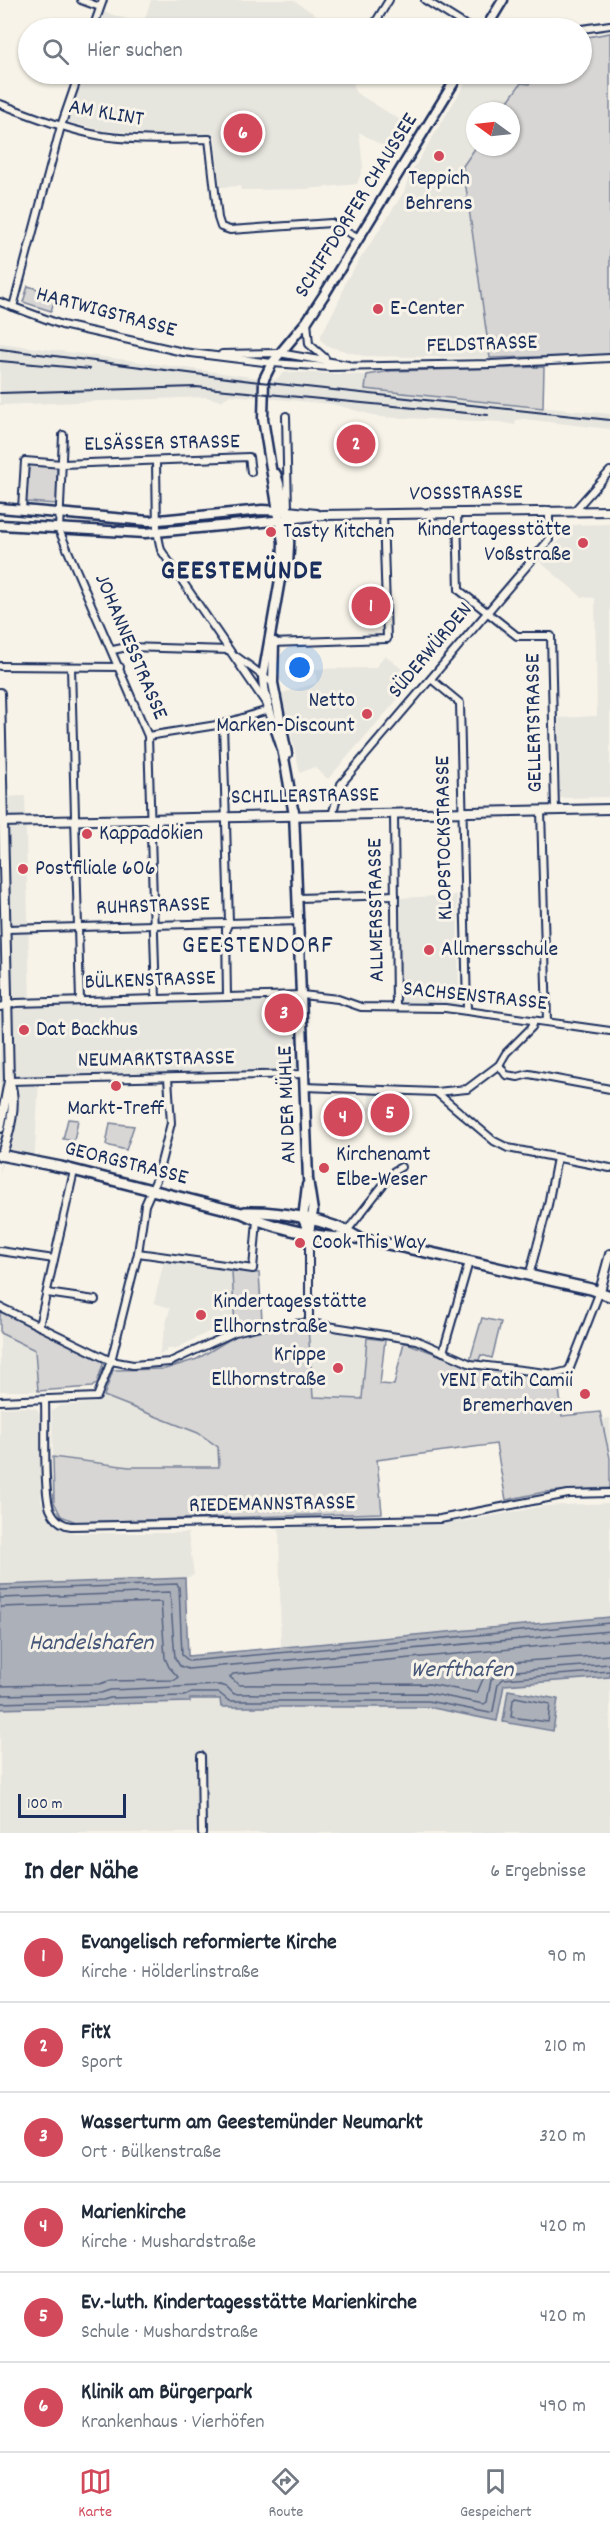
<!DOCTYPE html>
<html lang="de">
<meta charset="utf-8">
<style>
:root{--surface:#fff;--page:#f2f2f3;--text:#1f2937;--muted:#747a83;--line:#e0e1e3;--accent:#d1495b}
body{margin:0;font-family:Dekko,sans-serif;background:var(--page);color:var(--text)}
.compass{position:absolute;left:466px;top:102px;width:54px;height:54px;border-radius:50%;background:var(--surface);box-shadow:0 2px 4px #0004;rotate:285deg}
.scale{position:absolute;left:18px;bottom:15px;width:108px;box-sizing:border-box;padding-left:6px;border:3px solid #1b2f5e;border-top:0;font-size:16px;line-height:21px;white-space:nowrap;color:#1b2f5e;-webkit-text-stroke:4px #f7f3e8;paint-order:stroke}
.you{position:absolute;left:300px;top:668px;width:21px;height:21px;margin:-15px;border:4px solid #fff;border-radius:50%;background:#1a73e8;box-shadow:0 0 0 9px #1a73e833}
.badge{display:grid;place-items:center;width:39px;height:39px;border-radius:50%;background:var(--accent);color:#fff;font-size:20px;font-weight:700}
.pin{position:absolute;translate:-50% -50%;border:3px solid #fff;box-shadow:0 2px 6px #0006}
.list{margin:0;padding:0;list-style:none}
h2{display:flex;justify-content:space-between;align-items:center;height:78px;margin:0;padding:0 24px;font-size:26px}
h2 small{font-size:20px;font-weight:400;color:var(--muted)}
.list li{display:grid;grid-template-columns:39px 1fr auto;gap:18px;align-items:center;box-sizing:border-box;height:90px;padding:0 24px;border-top:2px solid var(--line)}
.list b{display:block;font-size:22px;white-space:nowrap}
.list p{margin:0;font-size:20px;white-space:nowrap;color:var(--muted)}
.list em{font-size:20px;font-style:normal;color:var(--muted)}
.icon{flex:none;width:33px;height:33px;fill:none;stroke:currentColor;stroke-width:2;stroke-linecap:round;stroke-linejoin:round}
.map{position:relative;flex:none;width:610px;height:1833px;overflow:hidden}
.search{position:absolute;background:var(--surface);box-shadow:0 2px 4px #0004;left:18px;right:18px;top:18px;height:66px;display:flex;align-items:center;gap:15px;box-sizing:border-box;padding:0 21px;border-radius:33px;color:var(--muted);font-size:22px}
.sheet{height:618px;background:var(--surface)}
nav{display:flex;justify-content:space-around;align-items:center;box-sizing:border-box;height:84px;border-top:2px solid var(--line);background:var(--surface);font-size:16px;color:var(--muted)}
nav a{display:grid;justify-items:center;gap:3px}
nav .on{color:var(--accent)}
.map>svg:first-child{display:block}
</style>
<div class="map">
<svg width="610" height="1833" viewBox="0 0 610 1833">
<rect width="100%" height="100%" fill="#f7f3e8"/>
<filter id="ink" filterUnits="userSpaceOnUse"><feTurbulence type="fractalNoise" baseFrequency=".0167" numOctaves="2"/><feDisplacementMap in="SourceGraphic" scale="12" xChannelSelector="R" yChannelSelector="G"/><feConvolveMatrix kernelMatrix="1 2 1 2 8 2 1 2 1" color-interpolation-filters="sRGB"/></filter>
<g filter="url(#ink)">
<!-- built -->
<g fill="#e6e5de">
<polygon points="151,0 293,0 336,28 99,28 104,12 143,24"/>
<polygon points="84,74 352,74 355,92 413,128 395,159 393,152 359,132 363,167 357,184 306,189 241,190 240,186 220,187 215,134 144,134 102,130 68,122"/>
<polygon points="471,74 520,74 521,83 501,111 475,111 476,147 463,166 490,358 364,356 327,346 321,340 321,335 340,299 346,281 404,192 409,176"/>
<polygon points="0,343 275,380 285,372 367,375 366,390 610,414 610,429 524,419 516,420 515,425 501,422 381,417 332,404 230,395 221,401 206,397 0,405"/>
<polygon points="610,524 610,797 560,798 559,718 597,716 595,598 582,597 540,562 573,525"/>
<polygon points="385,655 410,676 413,673 418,676 328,779 314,767 300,773 282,693 317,683 315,669 375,668"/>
<polygon points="25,796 30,1007 301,998 303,1072 39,1078 34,1167 2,1160 0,1176 0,797"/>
<polygon points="457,895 459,1005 400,1002 400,898"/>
<polygon points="369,1093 405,1095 403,1132 382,1131 383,1113 368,1112"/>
<polygon points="164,1261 232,1271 235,1323 218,1327 173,1350 173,1348 167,1349 166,1352 159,1354 170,1308 154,1303"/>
<polygon points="308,1327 367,1338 362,1400 313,1397"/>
<polygon points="0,1333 35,1350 38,1391 0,1391"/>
<polygon points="104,1396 198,1433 218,1447 219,1467 129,1467 53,1457 52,1411 59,1406 94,1403"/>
<polygon points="28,1407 37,1409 40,1415 41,1501 51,1521 61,1529 75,1533 188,1533 194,1575 185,1578 0,1584 0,1408"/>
<polygon points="610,1418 610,1458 602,1420"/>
<polygon points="610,1503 610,1617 281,1647 279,1528 465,1521 544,1506"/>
<polygon points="610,1677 610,1833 0,1833 0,1709 105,1706 111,1704 189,1702 190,1699 221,1699 221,1707 428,1707 497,1720 504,1685"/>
</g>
<!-- green -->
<g fill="#d7d6d4" stroke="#798299" stroke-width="1.5">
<polygon points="610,33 610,355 490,358 463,166 476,147 511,147 511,111 501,111 521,83 529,84 536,74 582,74 582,38"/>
<polygon points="28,286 56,295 51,311 23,302"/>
<polygon points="544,367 543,408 365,389 367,375 391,371"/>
<polygon points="29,465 57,467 57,504 26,502"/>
<polygon points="68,1119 78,1120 74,1141 63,1139"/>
<polygon points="110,1123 134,1126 126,1150 106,1145"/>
<polygon points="232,1271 259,1273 262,1320 235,1328"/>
<polygon points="0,1310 104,1361 97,1383 92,1387 38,1391 35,1350 0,1333"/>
<polygon points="482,1318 501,1322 492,1358 481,1355 478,1362 470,1360"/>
<polygon points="308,1327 313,1397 362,1399 367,1338 385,1340 380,1384 394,1385 404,1342 468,1366 558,1379 562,1416 600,1412 610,1458 610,1488 544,1492 506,1500 496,1444 377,1460 382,1513 76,1522 61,1516 54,1502 53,1457 129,1467 219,1467 218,1447 198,1433 104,1396 113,1370 165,1369 197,1359 237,1335 264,1330"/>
</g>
<!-- water -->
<g fill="#acb0b9" stroke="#727c95" stroke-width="1.5">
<polygon points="185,1578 188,1656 610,1617 610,1677 504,1685 497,1721 428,1707 221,1707 220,1699 190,1699 190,1702 111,1704 105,1706 0,1709 0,1585"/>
<polygon points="508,1690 558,1699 553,1731 503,1722"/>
</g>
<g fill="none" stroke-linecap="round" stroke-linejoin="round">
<!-- shore -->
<g stroke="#556382" stroke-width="1.5">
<polyline points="0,1590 177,1584 179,1587 182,1655 189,1661 610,1623"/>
<polyline points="0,1598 170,1592 175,1658 180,1666 188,1669 610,1631"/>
<polyline points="0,1607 161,1602 165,1658 169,1667 178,1677 175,1680 109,1681 99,1684 0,1686"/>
<polyline points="610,1640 233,1674 230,1677 239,1685 429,1684 477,1693 486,1672 497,1663 610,1655"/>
<polyline points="0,1695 101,1693 110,1690 220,1685 227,1687 234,1694 428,1693 484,1704 487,1702 491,1680 500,1672 610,1664"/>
<polygon points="515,1697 550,1704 548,1722 511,1717 513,1700"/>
<polyline points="0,1703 103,1700 110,1698 184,1696 191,1693 219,1693 229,1701 428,1701 490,1713 493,1711 498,1684 503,1679 610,1671"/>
</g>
<!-- minor casing -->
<g stroke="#1b2f5e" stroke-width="10">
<g id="minor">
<polyline points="81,0 100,7"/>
<polyline points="425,0 470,28"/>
<polyline points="93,28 103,0"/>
<polyline points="372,28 389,0"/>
<polyline points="582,29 610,25"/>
<path d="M0,104C33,116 67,130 102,136C138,141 173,140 209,139L218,218L221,227L230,230L331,223L359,238"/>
<polyline points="0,302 62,325 183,352 272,363 330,367 491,364 610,358"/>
<polyline points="13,307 61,126 79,74"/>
<polyline points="307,321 309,344 325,358"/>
<polyline points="222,354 279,353 348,365"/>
<polyline points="286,416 288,510"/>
<polyline points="63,435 59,530 148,736 156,999"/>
<polyline points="156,462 157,531 161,550 265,702"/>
<polyline points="22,509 25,461 62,464 249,457 251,472"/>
<polyline points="575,510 610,471"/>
<polyline points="457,512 459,590 517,636 551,636 555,810"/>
<polyline points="271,643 387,639 383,514"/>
<polyline points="113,650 127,647 229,650"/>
<polyline points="237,657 273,683"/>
<polyline points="0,666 120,667"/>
<polyline points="71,667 80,1001"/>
<polyline points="431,679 460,703 467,1010"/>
<polyline points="223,724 229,922 226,929 227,997"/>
<polyline points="148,736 223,724 268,710"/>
<polyline points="541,811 547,1021"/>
<polyline points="394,813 396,1006"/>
<polyline points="332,815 341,784 549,540 549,510"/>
<polyline points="299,898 395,895"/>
<polyline points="7,929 300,921"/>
<polyline points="0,1007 16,1003 302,995 338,999 361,1007 445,1008 610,1031"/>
<polyline points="499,1065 506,1075 518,1077 529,1074 610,1089"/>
<polyline points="9,1081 305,1074"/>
<polyline points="305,1087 436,1092 467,1089 499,1065 506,1053 532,1027 534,1021"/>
<polyline points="436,1092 494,1141 508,1148 610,1168"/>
<polyline points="347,1231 394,1171 401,1167"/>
<polyline points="309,1232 309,1323"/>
<polyline points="0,1251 54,1259"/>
<polyline points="138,1253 253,1269 257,1220"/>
<polyline points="529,1276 548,1205 557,1158"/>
<polyline points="47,1293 95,1300"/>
<polyline points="0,1307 111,1361 133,1365 170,1362 235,1332 259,1326 309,1323 416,1340 471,1364 555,1374 567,1371 570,1368 600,1291"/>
<polyline points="39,1326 74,1171"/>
<polyline points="443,1352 469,1262"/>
<path d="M45,1400C46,1424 43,1489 50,1509C54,1518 61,1525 71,1526L440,1519L568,1494L610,1493"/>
<polyline points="0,1401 97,1397 111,1361 138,1253 145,1205 157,1178 171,1123 168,1078"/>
<polyline points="201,1756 202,1833"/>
</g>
</g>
<!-- tertiary casing -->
<g stroke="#1b2f5e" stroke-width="12">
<g id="tertiary">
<polyline points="288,511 316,514"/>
<polyline points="288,519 323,515 610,511"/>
<path d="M0,693L9,1081C18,1102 9,1135 1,1156"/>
<polyline points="0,822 610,809"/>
<polyline points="0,1128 9,1081"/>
<polyline points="600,1291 610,1254"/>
</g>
</g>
<!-- secondary casing -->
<g stroke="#1b2f5e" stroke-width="13">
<g id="secondary">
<polyline points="486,28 503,0"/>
<path d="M276,474C288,511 293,538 286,576"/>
<polyline points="0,508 149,521 262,510 284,511"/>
<polyline points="0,525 145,533 284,520"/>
<polyline points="274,642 273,683 287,754"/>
<polyline points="294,811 308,1179 313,1211 309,1232"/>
<path d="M294,815C290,793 287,771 282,749C275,724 264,703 263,676L282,568L283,542L263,419L264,379L272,363L307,321L324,295L459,74"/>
<polyline points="307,1185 303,1219 309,1232"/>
</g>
</g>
<!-- primary casing -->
<g stroke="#1b2f5e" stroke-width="14">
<g id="primary">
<path d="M0,1155L61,1167L242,1213C268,1226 311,1236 340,1238C347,1239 355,1237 362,1239C439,1253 515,1273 591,1289L610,1296"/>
<path d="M245,1212C281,1211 328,1219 359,1238"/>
</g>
</g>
<!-- minor -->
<use href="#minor" stroke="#f7f3e8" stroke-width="6"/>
<!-- tertiary -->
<use href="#tertiary" stroke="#f7f3e8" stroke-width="8"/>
<!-- secondary -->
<use href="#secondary" stroke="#f7f3e8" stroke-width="8"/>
<!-- primary -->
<use href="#primary" stroke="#f7f3e8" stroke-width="9"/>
<!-- rail -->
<g stroke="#1b2f5e" stroke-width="2">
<polyline points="0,349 251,381 610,420"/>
<polyline points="0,361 90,369"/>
<polyline points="0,393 196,387 488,415"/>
</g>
</g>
</g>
<!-- markers -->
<g fill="#d1495b" stroke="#f7f3e8" stroke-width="2">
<circle cx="439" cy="156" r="6"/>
<circle cx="378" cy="309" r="6"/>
<circle cx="271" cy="532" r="6"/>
<circle cx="583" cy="543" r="6"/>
<circle cx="367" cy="714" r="6"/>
<circle cx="87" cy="834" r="6"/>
<circle cx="23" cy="869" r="6"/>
<circle cx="429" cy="950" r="6"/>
<circle cx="24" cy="1030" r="6"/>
<circle cx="116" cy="1086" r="6"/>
<circle cx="324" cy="1168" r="6"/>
<circle cx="300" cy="1243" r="6"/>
<circle cx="201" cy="1315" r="6"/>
<circle cx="338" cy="1368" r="6"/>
<circle cx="585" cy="1394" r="6"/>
</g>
<g text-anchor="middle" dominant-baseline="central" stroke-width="6" stroke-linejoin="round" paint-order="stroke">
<!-- street labels -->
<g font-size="22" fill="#1b2f5e" stroke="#f7f3e8">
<text transform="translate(106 114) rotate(10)">AM KLINT</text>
<text transform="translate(357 206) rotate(-58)">SCHIFFDORFER CHAUSSEE</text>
<text transform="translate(106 313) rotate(15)">HARTWIGSTRASSE</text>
<text transform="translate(482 345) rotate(-2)">FELDSTRASSE</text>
<text transform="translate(162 444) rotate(-1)">ELSÄSSER STRASSE</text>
<text transform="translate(466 494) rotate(-1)">VOSSSTRASSE</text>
<text transform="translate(130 647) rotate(67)">JOHANNESSTRASSE</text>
<text transform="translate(431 651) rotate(-50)">SÜDERWÜRDEN</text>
<text transform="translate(535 723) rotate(-91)">GELLERTSTRASSE</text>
<text transform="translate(305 797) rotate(-1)">SCHILLERSTRASSE</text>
<text transform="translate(445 838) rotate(-91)">KLOPSTOCKSTRASSE</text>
<text transform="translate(153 907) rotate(-2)">RUHRSTRASSE</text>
<text transform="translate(377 910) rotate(-91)">ALLMERSSTRASSE</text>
<text transform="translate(150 981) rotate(-2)">BÜLKENSTRASSE</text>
<text transform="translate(475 997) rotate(6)">SACHSENSTRASSE</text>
<text transform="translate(156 1060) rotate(-1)">NEUMARKTSTRASSE</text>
<text transform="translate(288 1105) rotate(-92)">AN DER MÜHLE</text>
<text transform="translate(126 1164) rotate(14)">GEORGSTRASSE</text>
<text transform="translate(272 1505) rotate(-1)">RIEDEMANNSTRASSE</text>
</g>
<!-- poi labels -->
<g font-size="22" fill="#1b2f5e" stroke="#f7f3e8" text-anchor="start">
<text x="439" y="179" text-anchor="middle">Teppich<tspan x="439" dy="25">Behrens</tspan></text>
<text x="390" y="309">E-Center</text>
<text x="571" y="530" text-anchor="end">Kindertagesstätte<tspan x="571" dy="25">Voßstraße</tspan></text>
<text x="283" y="532">Tasty Kitchen</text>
<text x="355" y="701" text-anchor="end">Netto<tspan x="355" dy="25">Marken-Discount</tspan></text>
<text x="99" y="834">Kappadokien</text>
<text x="35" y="869">Postfiliale 606</text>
<text x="441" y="950">Allmersschule</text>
<text x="36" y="1030">Dat Backhus</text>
<text x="116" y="1109" text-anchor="middle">Markt-Treff</text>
<text x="336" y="1155">Kirchenamt<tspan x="336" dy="25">Elbe-Weser</tspan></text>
<text x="312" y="1243">Cook This Way</text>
<text x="213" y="1302">Kindertagesstätte<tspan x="213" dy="25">Ellhornstraße</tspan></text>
<text x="326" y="1355" text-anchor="end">Krippe<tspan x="326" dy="25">Ellhornstraße</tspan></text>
<text x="573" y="1381" text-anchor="end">YENI Fatih Camii<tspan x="573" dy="25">Bremerhaven</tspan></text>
</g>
<!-- water labels -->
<g font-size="24" font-style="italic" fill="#465679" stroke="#f7f3e8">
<text x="91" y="1644">Handelshafen</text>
<text x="462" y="1671">Werfthafen</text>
</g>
<!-- quarter labels -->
<g font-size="26" letter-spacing="1.5" fill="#1b2f5e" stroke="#f7f3e8">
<text x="258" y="946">GEESTENDORF</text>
</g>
<!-- district labels -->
<g font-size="28" font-weight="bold" letter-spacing="1.5" fill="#1b2f5e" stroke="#f7f3e8">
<text x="242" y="573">GEESTEMÜNDE</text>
</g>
</g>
</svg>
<svg class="compass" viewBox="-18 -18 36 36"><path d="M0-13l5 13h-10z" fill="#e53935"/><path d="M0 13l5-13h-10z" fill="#747a83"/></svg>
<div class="scale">100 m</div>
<div class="you"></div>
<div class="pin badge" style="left:371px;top:606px">1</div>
<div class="pin badge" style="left:356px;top:444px">2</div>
<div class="pin badge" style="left:284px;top:1013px">3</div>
<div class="pin badge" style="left:343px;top:1117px">4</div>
<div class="pin badge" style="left:390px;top:1113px">5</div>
<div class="pin badge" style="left:243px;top:133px">6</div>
<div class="search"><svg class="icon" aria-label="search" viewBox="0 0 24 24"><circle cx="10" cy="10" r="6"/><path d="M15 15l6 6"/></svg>Hier suchen</div>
</div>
<section class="sheet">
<h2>In der Nähe<small>6 Ergebnisse</small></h2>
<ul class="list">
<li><span class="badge">1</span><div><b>Evangelisch reformierte Kirche</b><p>Kirche · Hölderlinstraße</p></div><em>90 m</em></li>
<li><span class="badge">2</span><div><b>FitX</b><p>Sport</p></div><em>210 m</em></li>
<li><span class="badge">3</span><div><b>Wasserturm am Geestemünder Neumarkt</b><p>Ort · Bülkenstraße</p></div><em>320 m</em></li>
<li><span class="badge">4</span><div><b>Marienkirche</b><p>Kirche · Mushardstraße</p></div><em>420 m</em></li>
<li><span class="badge">5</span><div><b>Ev.-luth. Kindertagesstätte Marienkirche</b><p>Schule · Mushardstraße</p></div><em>420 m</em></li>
<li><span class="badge">6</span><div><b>Klinik am Bürgerpark</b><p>Krankenhaus · Vierhöfen</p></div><em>490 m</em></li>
</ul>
</section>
<nav>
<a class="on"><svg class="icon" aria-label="map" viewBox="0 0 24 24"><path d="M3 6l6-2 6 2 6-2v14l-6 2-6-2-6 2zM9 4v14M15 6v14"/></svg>Karte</a>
<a><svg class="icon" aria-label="directions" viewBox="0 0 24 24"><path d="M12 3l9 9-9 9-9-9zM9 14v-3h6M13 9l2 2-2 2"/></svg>Route</a>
<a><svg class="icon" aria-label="saved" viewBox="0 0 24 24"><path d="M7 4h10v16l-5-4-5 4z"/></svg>Gespeichert</a>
</nav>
